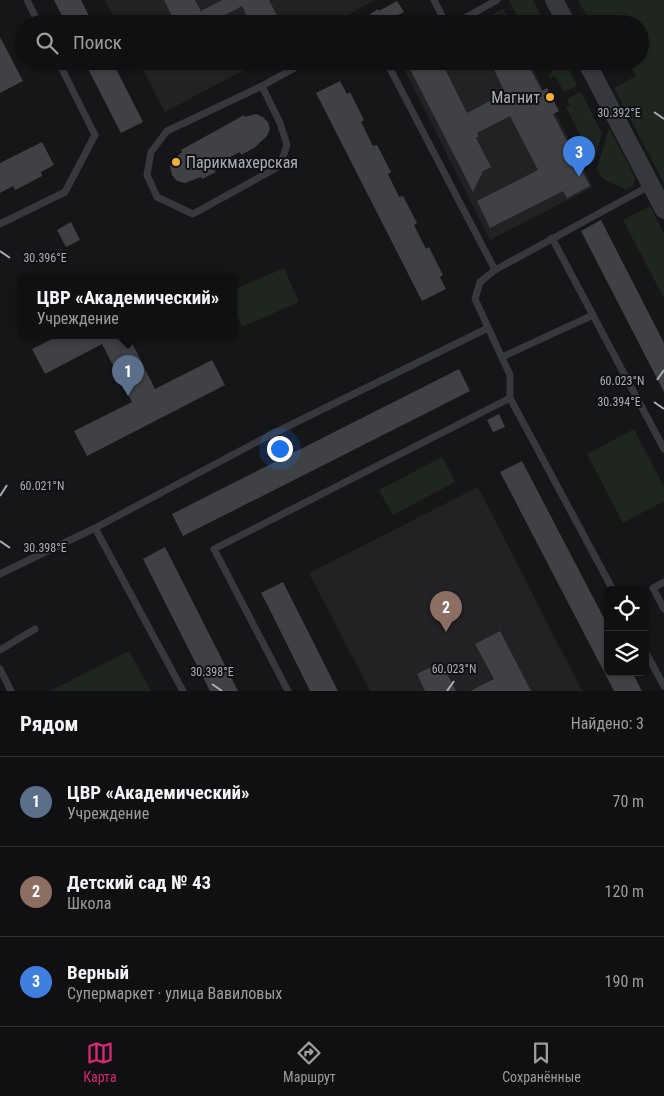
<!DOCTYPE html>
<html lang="ru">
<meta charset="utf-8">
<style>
:root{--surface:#101012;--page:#19191b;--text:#f1f3f6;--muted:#9c9d9f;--line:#303032;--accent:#db2777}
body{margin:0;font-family:"Roboto Condensed",sans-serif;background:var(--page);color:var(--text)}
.controls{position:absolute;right:15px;bottom:15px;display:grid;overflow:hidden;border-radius:8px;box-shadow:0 1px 4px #0004}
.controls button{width:45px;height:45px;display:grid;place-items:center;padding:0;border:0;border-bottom:1px solid var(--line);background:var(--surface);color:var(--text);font:25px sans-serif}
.you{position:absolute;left:279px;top:448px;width:18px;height:18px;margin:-12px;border:4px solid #fff;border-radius:50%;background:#1a73e8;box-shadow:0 0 0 8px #1a73e833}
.badge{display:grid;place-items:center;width:32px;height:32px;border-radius:50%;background:var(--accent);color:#fff;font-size:16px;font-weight:700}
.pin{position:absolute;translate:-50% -41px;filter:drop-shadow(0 1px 2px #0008)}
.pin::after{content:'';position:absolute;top:26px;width:18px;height:15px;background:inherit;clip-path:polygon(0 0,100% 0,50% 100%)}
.popup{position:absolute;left:19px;top:274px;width:218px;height:65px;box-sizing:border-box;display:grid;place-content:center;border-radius:8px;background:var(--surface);filter:drop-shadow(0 1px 4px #0005);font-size:16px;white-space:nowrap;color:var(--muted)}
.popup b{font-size:19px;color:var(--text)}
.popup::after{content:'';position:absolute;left:50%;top:100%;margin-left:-10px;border:10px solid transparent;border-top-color:var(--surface)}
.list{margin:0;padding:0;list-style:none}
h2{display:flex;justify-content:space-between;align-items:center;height:65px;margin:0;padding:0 20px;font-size:21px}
h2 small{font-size:16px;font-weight:400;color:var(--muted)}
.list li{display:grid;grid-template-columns:32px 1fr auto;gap:15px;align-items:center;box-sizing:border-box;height:90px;padding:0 20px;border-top:1px solid var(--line)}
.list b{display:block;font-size:19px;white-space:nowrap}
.list p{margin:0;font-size:16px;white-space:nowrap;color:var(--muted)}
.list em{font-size:16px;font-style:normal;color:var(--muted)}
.icon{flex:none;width:28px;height:28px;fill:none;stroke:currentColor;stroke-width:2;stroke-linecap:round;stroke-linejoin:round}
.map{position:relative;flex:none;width:664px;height:691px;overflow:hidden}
.search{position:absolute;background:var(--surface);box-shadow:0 1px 4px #0004;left:15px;right:15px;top:15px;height:55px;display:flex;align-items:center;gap:12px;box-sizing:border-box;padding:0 18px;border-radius:28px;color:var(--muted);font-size:19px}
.sheet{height:335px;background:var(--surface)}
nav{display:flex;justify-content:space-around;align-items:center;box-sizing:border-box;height:70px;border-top:1px solid var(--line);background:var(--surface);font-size:14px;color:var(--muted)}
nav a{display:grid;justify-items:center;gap:2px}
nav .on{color:var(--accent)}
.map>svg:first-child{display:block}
</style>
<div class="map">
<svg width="664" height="691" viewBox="0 0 664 691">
<rect width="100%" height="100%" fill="#161618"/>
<!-- built -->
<g fill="#222225">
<polygon points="105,0 375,0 331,24 118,24"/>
<polygon points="503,9 510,24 473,24"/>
<polygon points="138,61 261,61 165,112"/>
<polygon points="400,61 529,61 593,187 490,240"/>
<polygon points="478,487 582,691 370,691 309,573"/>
</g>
<!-- green -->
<g fill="#1e261f">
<polygon points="509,0 533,0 542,17 538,24 521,24"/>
<polygon points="578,0 664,0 664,183 614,88 636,76 628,61 640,61 640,24 609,24 606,18 595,24 591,24"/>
<polygon points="558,61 565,61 577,86 564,92 555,76 550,78 549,77"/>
<polygon points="581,92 602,133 594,163 566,107 570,105 567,99"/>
<polygon points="609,128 635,177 633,186 626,190 602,178 597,169"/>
<polygon points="650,206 664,234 664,298 623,220"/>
<polygon points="284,268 299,302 242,327 233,307 233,290"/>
<polygon points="634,429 664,487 664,501 623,523 587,454"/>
<polygon points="442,457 455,482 393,515 379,490"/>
<polygon points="129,651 151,691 53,691 52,690"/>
</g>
<!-- building -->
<g fill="#404145">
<polygon points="54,0 81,0 93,24 66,24"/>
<polygon points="164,0 195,0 201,11 222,0 269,0 277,16 262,24 251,24 242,6 208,24 176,24"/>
<polygon points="397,1 404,12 392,18 392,17 382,24 356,24 378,9 379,11"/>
<polygon points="0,37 23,81 0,93"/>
<polygon points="84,61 112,61 143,122 121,133"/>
<polygon points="426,61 441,61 467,113 505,93 490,61 526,61 542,91 547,88 559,111 553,114 590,186 567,198 563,191 490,228 477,201 538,170 510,116 477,133 479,136 476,138 491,167 483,171 473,192 410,69"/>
<polygon points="340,81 347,94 350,92 364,120 361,122 373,146 377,145 391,172 388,174 399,197 403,196 417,223 414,225 426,249 429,247 443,275 440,277 446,289 422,301 316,93"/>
<polygon points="256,114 263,117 268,122 270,129 267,136 254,148 241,155 240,152 220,162 222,166 214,170 216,172 202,179 201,177 185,183 177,181 172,175 170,167 173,160 182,152 181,150 244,115 244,117"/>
<polygon points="42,142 54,165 41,172 42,176 29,183 15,190 13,186 0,193 0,163"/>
<polygon points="601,220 664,343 664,392 581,231"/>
<polygon points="71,222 80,240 66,247 57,230"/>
<polygon points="60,335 128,335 155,389 212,360 225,385 87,456 74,431 132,402 102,344 45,374 32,349"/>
<polygon points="459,369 470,391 183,536 172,514"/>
<polygon points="499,414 505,427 493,432 487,420"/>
<polygon points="522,461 608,626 608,672 632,672 642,691 614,691 500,472"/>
<polygon points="165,547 238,691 210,691 187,646 143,559"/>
<polygon points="283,582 338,691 310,691 268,606 261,593"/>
<polygon points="500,631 531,691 470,691 494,679 475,644"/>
<polygon points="441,662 456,691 425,691 417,674"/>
</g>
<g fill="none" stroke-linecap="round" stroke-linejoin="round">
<!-- service -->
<g stroke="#37383d" stroke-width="7">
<polyline points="27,0 39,24"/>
<polyline points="434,0 446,24"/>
<polyline points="411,24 416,21 420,24"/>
<polyline points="454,24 497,0"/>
<polyline points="386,61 495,270"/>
<polyline points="262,86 280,123 287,145 280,166 193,214 157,197 147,175 151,152 167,131 262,86 307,61"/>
<polyline points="0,224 65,192 95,135 58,61"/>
<polyline points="552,238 664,449"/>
<polyline points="502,357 593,315"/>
<polyline points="95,528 183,691"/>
<polyline points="0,574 95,528 268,436 488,328"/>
<polyline points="664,582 653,588 664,609"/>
<polyline points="613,590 510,398 510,375 475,299 480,282 495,270 651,185"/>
<polyline points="0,650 35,629"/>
<polyline points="645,651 664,686"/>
<polyline points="0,669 11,691"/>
<polyline points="288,691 214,549 510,398"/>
</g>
<!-- tertiary -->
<g stroke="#37383d" stroke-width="18">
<polyline points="554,0 567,24"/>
<polyline points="586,61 664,210"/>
</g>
</g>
<!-- ticks -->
<path fill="none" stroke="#a8adb8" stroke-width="2" d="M654,112L664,119M0,251L10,258M657,380L664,370M654,402L664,409M0,496L7,485M0,541L10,548M212,684L222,691M447,691L454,681"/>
<!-- markers -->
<g fill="#f2b134" stroke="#111113" stroke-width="2">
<circle cx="550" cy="97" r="5"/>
<circle cx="176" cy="162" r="5"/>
</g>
<g text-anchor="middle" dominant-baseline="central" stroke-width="4" stroke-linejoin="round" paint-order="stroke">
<!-- poi labels -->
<g font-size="16" fill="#a8adb8" stroke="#111113" text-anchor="end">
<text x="540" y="97">Магнит</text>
<text x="186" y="162" text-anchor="start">Парикмахерская</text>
</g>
</g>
<g font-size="12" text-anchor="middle" fill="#a8adb8" stroke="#111113" stroke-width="4" stroke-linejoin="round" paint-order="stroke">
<text x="619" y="117">30.392°E</text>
<text x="45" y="262">30.396°E</text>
<text x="622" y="385">60.023°N</text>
<text x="619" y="406">30.394°E</text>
<text x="42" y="490">60.021°N</text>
<text x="45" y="552">30.398°E</text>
<text x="454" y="673">60.023°N</text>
<text x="212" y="676">30.398°E</text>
</g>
</svg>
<div class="controls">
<button><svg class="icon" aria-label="locate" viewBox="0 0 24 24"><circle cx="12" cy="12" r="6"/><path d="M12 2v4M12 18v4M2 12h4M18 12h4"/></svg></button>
<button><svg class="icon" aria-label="layers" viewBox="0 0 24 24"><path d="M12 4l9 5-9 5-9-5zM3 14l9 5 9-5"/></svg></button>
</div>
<div class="you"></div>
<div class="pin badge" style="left:128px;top:396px;background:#5c6f8a">1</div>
<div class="popup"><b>ЦВР «Академический»</b>Учреждение</div>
<div class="pin badge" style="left:446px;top:632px;background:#8d6e63">2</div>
<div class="pin badge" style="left:579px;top:177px;background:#3f7fe0">3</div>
<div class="search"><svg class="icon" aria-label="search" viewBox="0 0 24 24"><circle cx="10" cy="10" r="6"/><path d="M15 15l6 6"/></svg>Поиск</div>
</div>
<section class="sheet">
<h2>Рядом<small>Найдено: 3</small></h2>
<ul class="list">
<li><span class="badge" style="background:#5c6f8a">1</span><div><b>ЦВР «Академический»</b><p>Учреждение</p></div><em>70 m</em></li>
<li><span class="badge" style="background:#8d6e63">2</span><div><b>Детский сад № 43</b><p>Школа</p></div><em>120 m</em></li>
<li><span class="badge" style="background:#3f7fe0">3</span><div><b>Верный</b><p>Супермаркет · улица Вавиловых</p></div><em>190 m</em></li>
</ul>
</section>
<nav>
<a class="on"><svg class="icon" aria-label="map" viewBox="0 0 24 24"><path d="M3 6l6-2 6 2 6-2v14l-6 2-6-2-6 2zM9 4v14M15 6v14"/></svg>Карта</a>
<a><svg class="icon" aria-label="directions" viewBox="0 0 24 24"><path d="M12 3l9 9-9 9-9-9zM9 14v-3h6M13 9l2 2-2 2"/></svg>Маршрут</a>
<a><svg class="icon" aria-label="saved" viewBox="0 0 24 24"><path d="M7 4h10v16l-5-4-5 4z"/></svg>Сохранённые</a>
</nav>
